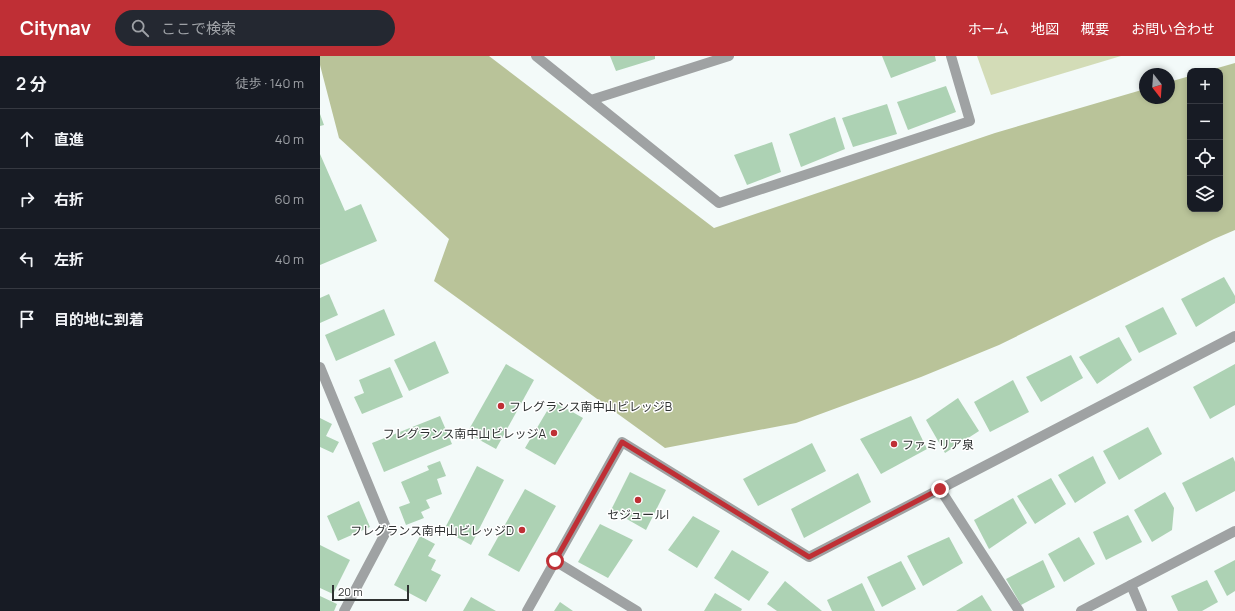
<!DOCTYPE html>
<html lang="ja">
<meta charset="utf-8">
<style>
:root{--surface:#171b24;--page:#242831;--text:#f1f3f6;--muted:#9ea1a6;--line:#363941;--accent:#bf2f35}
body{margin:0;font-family:Manrope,"Noto Sans JP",sans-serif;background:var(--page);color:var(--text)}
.controls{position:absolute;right:12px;top:12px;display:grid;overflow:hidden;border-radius:8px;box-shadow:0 2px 6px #0003}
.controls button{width:36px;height:36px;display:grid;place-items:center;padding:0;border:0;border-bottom:1px solid var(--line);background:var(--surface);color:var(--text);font:20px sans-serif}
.compass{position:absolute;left:819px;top:12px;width:36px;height:36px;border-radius:50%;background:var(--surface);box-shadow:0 2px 6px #0003;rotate:163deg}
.scale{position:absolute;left:12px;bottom:10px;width:77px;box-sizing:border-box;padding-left:4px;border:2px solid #2f3232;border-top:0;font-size:11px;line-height:14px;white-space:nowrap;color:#2f3232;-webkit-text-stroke:3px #fff;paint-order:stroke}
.stop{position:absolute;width:12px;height:12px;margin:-9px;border:3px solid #bf2f35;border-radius:50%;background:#fff}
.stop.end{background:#bf2f35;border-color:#fff;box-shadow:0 1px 4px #0008}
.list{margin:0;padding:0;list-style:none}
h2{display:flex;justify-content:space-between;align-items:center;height:52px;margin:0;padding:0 16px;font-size:17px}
h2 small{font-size:13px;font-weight:400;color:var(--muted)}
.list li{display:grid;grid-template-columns:26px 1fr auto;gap:12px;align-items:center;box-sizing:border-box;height:60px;padding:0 16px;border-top:1px solid var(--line)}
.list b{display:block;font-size:15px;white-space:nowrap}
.list em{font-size:13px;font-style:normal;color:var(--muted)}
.icon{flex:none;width:22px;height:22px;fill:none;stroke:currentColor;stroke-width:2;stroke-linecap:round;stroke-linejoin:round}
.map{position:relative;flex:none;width:915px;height:555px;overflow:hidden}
header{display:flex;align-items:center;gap:24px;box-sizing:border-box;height:56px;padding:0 20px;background:var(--accent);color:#fff}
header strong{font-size:19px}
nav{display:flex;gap:22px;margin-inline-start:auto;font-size:14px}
.search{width:280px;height:36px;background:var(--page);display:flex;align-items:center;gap:10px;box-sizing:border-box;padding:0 14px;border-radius:22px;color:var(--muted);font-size:15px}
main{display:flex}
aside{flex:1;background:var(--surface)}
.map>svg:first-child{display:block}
</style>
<header>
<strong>Citynav</strong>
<div class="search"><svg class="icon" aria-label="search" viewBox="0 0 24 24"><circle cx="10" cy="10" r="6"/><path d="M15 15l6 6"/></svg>ここで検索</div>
<nav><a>ホーム</a><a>地図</a><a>概要</a><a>お問い合わせ</a></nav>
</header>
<main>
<aside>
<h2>2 分<small>徒歩 · 140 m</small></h2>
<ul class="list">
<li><svg class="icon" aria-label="ahead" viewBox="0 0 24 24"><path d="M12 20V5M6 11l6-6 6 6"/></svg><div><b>直進</b></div><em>40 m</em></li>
<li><svg class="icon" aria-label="right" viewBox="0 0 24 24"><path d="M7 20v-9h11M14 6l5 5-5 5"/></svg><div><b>右折</b></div><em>60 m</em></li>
<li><svg class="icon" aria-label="left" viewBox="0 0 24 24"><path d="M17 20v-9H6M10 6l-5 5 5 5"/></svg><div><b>左折</b></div><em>40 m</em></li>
<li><svg class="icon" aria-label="arrive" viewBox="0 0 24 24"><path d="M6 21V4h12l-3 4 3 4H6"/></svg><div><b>目的地に到着</b></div></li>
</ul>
</aside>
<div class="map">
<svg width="915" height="555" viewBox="0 0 915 555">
<rect width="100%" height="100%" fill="#f3faf9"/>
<!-- green -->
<polygon fill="#d3dcb7" points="657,0 801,0 671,39"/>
<!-- forest -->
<polygon fill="#b9c399" points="0,0 169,0 394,172 675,77 825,33 825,42 849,42 849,26 870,20 870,153 900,153 900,15 887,15 915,7 915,174 894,183 679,289 601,321 476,367 345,392 114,225 129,183 19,82 0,9"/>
<!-- building -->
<g fill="#add2b4">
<polygon points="290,0 335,0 335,3 296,15"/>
<polygon points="562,0 615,0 616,5 571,22"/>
<polygon points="626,30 636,56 588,74 577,46"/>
<polygon points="567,48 577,78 533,91 522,62"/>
<polygon points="0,58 4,69 0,70"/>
<polygon points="515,61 525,93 481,111 469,78"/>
<polygon points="452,86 461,116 427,129 414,99"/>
<polygon points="0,98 25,155 41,148 57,185 0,209"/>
<polygon points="904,221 915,240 915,247 876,271 861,243"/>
<polygon points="9,238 18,259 0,267 0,242"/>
<polygon points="843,251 857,278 819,297 805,270"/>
<polygon points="64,253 75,279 16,305 5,279"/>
<polygon points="799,281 812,304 777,328 759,301"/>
<polygon points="115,285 129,317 89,335 74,304"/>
<polygon points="751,299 763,322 721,346 706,321"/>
<polygon points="186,308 214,324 176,393 147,377"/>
<polygon points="915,308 915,349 890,363 873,331"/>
<polygon points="70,311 83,341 42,358 34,341 44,337 39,324"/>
<polygon points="693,324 709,356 670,376 654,346"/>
<polygon points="638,342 659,375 625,397 606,364"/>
<polygon points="233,345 263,362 235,409 205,392"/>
<polygon points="120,360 132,388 64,416 52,387"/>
<polygon points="591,360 607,393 561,418 540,383"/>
<polygon points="0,362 12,368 6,380 19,386 13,397 0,391"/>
<polygon points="828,371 842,398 799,424 783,395"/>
<polygon points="492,387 506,415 438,450 423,423"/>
<polygon points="773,400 786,427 755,447 738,419"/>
<polygon points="913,401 915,406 915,435 876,456 862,427"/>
<polygon points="120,405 126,420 117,423 122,438 106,444 110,452 101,456 104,462 86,469 79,451 90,447 81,426 109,414 107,410"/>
<polygon points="157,410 184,424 151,489 124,474"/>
<polygon points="310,416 346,434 326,474 291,454"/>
<polygon points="538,417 551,446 484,482 471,453"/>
<polygon points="731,422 746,448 715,468 697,440"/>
<polygon points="205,433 236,450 199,516 168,499"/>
<polygon points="845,436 854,452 852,474 832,486 814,454"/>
<polygon points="693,442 707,467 669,493 654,464"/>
<polygon points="39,445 50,471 18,485 7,460"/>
<polygon points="808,459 822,486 786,504 773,476"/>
<polygon points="373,460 400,475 377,512 348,494"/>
<polygon points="280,468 313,484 288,522 258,506"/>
<polygon points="100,480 115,488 108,500 116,504 111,514 121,519 106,546 74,529"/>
<polygon points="629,481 643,507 603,530 587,500"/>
<polygon points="759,481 775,508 744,526 728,498"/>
<polygon points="0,489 30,504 13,538 0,532"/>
<polygon points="412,494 449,516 429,545 394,522"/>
<polygon points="723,504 735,531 701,549 686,523"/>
<polygon points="915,504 915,535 907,540 894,515"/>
<polygon points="581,505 596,533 562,551 547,521"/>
<polygon points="887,524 898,546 882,555 858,555 851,540"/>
<polygon points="465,525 502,555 457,555 447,548"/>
<polygon points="542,527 555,555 512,555 507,544"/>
<polygon points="395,537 422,553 421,555 384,555"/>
<polygon points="662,539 672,555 636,555"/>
<polygon points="0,540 17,548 14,555 0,555"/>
<polygon points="151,541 176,555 143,555"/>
<polygon points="240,546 253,555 234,555"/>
</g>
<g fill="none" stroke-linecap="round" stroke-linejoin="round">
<!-- street -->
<g stroke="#9fa2a3" stroke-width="10">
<polyline points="216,0 399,147 650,65 631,0"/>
<polyline points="271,44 409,0"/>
<polyline points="0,311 67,474 24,555"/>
<polyline points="620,433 699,555"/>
<polyline points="235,505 317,555"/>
<polyline points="811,529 822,555"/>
<polyline points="207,555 302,386 489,501 915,280"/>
<polyline points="761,555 915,475"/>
</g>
</g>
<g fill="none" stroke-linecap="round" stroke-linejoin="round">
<!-- route -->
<polyline stroke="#bf2f35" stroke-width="5" points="235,505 302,386 489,501 620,433"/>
</g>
<!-- markers -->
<g fill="#bf2f35" stroke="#fff" stroke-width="1.5">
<circle cx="181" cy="350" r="4"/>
<circle cx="234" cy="377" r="4"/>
<circle cx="574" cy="388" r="4"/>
<circle cx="318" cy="444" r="4"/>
<circle cx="202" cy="474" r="4"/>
</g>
<g text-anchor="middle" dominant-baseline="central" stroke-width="3" stroke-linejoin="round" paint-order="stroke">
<!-- poi labels -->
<g font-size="12" fill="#2f3232" stroke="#fff" text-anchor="start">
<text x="189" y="350">フレグランス南中山ビレッジB</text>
<text x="226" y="377" text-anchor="end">フレグランス南中山ビレッジA</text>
<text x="582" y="388">ファミリア泉</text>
<text x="318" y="458" text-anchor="middle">セジュールI</text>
<text x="194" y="474" text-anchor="end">フレグランス南中山ビレッジD</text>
</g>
</g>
</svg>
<div class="controls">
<button>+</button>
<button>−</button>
<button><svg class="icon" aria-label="locate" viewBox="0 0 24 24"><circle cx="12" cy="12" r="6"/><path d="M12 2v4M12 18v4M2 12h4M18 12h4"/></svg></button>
<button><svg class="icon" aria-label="layers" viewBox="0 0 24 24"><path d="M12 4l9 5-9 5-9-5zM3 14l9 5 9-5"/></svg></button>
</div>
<svg class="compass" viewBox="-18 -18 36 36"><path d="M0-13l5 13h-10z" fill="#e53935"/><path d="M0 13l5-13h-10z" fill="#9ea1a6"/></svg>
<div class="scale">20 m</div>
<div class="stop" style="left:235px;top:505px"></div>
<div class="stop end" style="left:620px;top:433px"></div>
</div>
</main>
